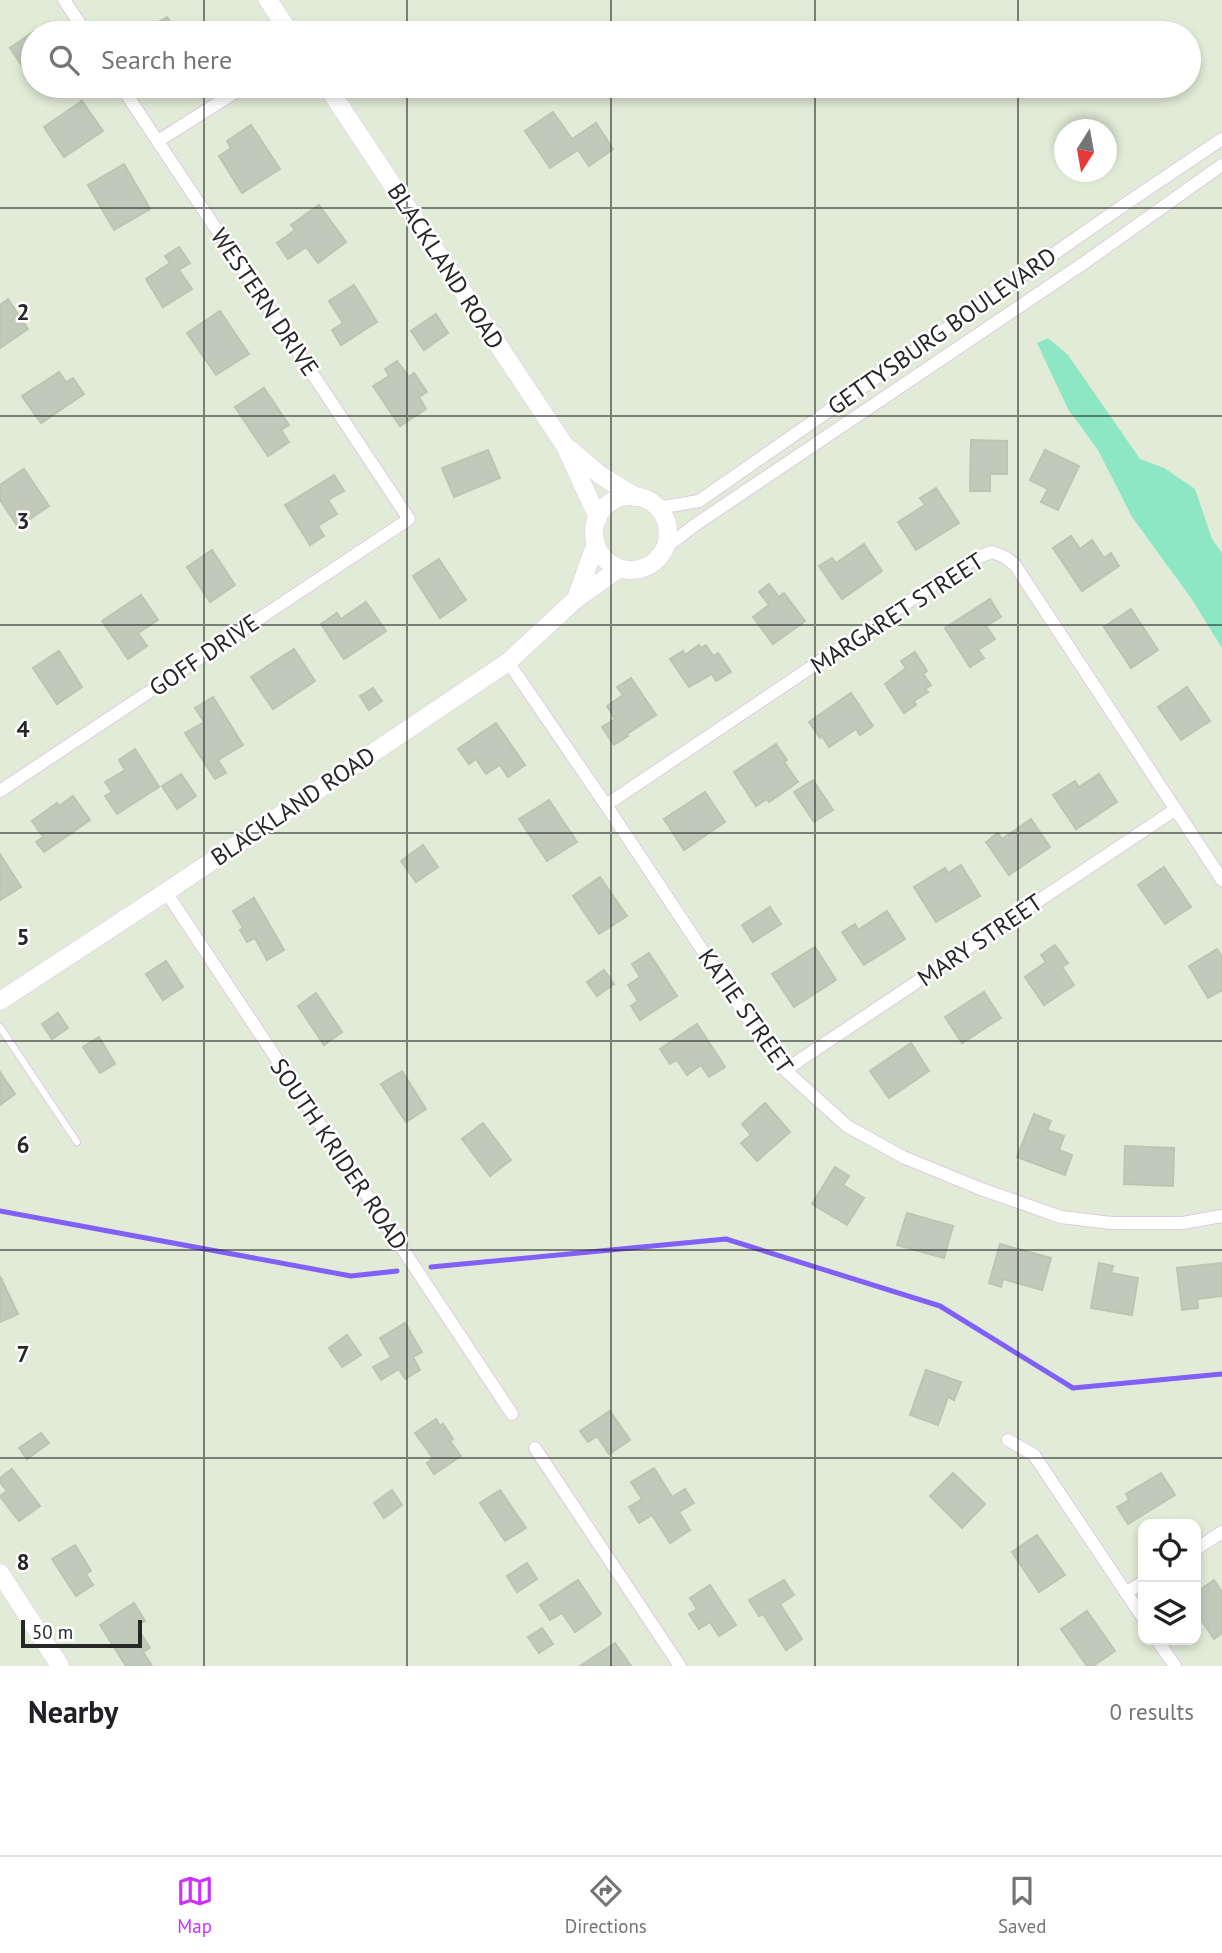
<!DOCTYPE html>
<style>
:root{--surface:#fff;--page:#f6f6f6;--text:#202124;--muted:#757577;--line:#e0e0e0;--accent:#ce30ff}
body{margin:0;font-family:"PT Sans",sans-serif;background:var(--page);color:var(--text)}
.controls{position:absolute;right:21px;bottom:21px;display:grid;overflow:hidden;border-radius:14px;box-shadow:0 4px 10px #0003}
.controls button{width:63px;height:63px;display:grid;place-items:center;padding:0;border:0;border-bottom:2px solid var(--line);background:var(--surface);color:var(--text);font:35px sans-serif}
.compass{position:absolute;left:1054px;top:119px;width:63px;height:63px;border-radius:50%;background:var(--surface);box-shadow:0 4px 10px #0003;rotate:191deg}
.scale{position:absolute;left:21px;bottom:18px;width:121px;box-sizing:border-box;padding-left:7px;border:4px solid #272727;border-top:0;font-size:19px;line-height:24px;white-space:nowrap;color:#272727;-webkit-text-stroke:5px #fff;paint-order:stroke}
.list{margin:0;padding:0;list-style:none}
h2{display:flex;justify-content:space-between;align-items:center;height:91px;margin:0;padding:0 28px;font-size:30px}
h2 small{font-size:23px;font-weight:400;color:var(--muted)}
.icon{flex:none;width:38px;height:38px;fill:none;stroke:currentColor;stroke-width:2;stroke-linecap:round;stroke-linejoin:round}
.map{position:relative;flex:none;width:1222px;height:1666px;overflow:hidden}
.search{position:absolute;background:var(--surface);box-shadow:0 4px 10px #0003;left:21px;right:21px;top:21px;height:77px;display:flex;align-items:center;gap:18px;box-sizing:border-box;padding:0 24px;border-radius:38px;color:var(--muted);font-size:26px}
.sheet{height:189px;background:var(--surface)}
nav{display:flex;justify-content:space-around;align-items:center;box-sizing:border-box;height:98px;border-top:2px solid var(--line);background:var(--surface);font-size:19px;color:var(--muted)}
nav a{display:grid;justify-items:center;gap:4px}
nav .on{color:var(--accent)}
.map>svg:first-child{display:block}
</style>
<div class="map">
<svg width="1222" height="1666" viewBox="0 0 1222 1666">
<rect width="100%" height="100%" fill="#e1ebd7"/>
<!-- green -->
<polygon fill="#8ee7c4" points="1048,338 1068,355 1140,459 1164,468 1195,489 1212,539 1222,553 1222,648 1191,598 1132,517 1098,450 1068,409 1037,343"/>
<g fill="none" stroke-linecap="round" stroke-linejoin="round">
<!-- stream -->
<g stroke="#8060f7" stroke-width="5">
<polyline points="0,1211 351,1276 397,1271"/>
<polyline points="431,1267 726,1239 940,1306 1073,1388 1222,1374"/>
</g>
</g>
<!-- building -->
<g fill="#c1c9ba" stroke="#bac6b1" stroke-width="2">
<polygon points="167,17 178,33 158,33 153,25"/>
<polygon points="33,32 33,82 10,48"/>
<polygon points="82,101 103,131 64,157 44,127"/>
<polygon points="553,112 572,139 596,123 613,149 589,166 578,150 550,168 525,131"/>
<polygon points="251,125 280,169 242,193 219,156 231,148 227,141"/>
<polygon points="124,164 150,209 114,230 88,185"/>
<polygon points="319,205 346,242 318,263 306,247 288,259 277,243 295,230 291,225"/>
<polygon points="179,247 190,263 179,270 192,289 163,307 146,279 170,263 165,256"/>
<polygon points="354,285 377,322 341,345 332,330 343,323 329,301"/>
<polygon points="8,299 28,329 0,348 0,305"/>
<polygon points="220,311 249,354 216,375 187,333"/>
<polygon points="436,314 448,333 424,350 411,331"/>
<polygon points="397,361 409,377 414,373 427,392 419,397 426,409 400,426 373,386 389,376 385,369"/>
<polygon points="59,372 66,382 73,378 84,394 41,423 22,396"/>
<polygon points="264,388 289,425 281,430 289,442 268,456 235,407"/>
<polygon points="971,440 1007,441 1007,474 990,474 990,491 970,491"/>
<polygon points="488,450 500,478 454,497 442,468"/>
<polygon points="1045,450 1079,466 1058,510 1041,502 1048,489 1030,480"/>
<polygon points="24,469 49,506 18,527 0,500 0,485"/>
<polygon points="334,475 344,491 328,500 337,514 318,526 324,536 310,545 285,505"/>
<polygon points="936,488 959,523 916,550 898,522 925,505 920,498"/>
<polygon points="1071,536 1080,549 1092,540 1104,558 1111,553 1119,566 1082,591 1053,548"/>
<polygon points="864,544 882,571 842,599 819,566 832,558 836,563"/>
<polygon points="212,550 235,585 210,602 187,567"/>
<polygon points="439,559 466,600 440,618 413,576"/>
<polygon points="769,584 779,597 784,593 805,621 773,644 753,617 769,605 759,592"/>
<polygon points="141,595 158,620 138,633 147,646 128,659 102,621"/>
<polygon points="990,599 1001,617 986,626 995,639 978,650 984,658 970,667 945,628"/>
<polygon points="366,602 386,631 344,659 321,624 337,613 341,619"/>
<polygon points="1131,609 1158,650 1131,668 1104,627"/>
<polygon points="699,645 701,648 706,645 713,656 718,653 731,672 716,681 712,674 689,687 670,659 683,651 685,655"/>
<polygon points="294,649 315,681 273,709 251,677"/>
<polygon points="59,651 82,687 57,704 33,668"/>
<polygon points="915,652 927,671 923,674 931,685 925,689 928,692 914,701 916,705 904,713 885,684 906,668 901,661"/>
<polygon points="631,678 656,715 627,734 628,736 614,745 602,727 615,719 607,706 623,695 617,687"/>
<polygon points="1187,687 1210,721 1181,740 1158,707"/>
<polygon points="373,688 382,701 369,710 360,696"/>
<polygon points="851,693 873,726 860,735 856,729 829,747 822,736 820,738 809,722"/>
<polygon points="213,697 243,745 218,760 226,773 215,779 185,733 204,722 195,708"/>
<polygon points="496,723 525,765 508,777 500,765 486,774 476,759 469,764 458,749"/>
<polygon points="776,744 787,760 784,762 798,782 769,802 767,799 756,806 734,772"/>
<polygon points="135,749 159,787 117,814 105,796 112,792 105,782 125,770 119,760"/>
<polygon points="181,774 196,796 177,809 162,786"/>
<polygon points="1099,774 1117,802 1076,829 1053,795 1075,781 1079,787"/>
<polygon points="813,780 833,810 814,822 794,792"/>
<polygon points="705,792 725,822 684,850 664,819"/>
<polygon points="73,796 90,820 44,852 36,842 43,837 32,821 57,803 59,806"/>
<polygon points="549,800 577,842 547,861 519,819"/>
<polygon points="1031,819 1050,847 1009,875 986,842 998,833 1002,839"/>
<polygon points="423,845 438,867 416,882 401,861"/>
<polygon points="0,854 21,887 0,900"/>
<polygon points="961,865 980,896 936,922 914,887 945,868 948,873"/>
<polygon points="1164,867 1191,907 1165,924 1138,885"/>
<polygon points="600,877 627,916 599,934 573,896"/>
<polygon points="254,898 284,950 267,960 255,938 247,942 240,930 243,928 233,911"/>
<polygon points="770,907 781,924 753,942 742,925"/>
<polygon points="887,911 905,939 864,965 842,932 855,924 858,930"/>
<polygon points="1055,945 1068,963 1062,967 1074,985 1044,1005 1025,977 1046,962 1041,955"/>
<polygon points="815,947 836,980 794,1007 772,974"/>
<polygon points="1217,949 1222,957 1222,990 1208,998 1189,966"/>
<polygon points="649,953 677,996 640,1020 631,1006 638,1001 628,985 640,977 632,964"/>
<polygon points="166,961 183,987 163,1000 146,974"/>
<polygon points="604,970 614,984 597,996 587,982"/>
<polygon points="984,992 1001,1018 962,1043 945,1017"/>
<polygon points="316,993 342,1032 324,1045 298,1006"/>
<polygon points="58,1013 68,1028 52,1039 42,1024"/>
<polygon points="697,1024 725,1067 709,1077 701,1065 687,1075 677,1060 670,1064 660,1049"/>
<polygon points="99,1037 115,1064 100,1073 83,1047"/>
<polygon points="911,1043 929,1071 889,1098 870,1071"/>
<polygon points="402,1071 426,1109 406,1122 381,1084"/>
<polygon points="0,1072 15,1094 0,1105"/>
<polygon points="765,1103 790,1132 757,1161 741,1143 751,1135 742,1124"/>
<polygon points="1034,1114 1051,1121 1047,1130 1064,1136 1059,1150 1072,1155 1065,1175 1017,1157"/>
<polygon points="483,1123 511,1160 490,1176 462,1139"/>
<polygon points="1125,1146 1174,1148 1173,1186 1124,1184"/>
<polygon points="835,1167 849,1176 843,1185 864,1198 847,1225 812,1204"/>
<polygon points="907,1213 953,1226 944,1258 897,1245"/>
<polygon points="1000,1244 1051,1258 1042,1290 1003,1279 1001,1287 989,1283"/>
<polygon points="1099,1263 1113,1266 1111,1273 1138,1278 1132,1315 1091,1308"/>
<polygon points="1222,1263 1222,1296 1197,1299 1198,1308 1182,1310 1177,1268"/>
<polygon points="0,1276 18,1314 0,1322"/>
<polygon points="405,1323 422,1352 413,1357 420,1370 405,1379 399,1369 381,1380 373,1367 391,1357 380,1338"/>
<polygon points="347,1335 361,1355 342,1367 329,1348"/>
<polygon points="926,1370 961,1382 954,1400 948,1397 938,1425 910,1415"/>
<polygon points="610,1411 630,1440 609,1454 597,1436 588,1442 580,1431"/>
<polygon points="436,1419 440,1426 443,1424 453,1439 450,1441 461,1456 434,1474 427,1463 433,1458 415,1433"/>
<polygon points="41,1433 49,1443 27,1459 19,1448"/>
<polygon points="654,1468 672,1497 685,1489 694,1503 679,1512 690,1530 670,1543 652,1515 639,1523 629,1507 642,1499 631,1482"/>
<polygon points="12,1469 40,1506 19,1521 0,1496 7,1491 0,1482 0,1478"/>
<polygon points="953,1473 985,1504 962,1528 930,1496"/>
<polygon points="1161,1473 1175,1495 1128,1524 1117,1507 1129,1500 1126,1494"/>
<polygon points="392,1490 402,1505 384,1518 374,1503"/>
<polygon points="500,1490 526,1528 505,1541 480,1503"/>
<polygon points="1037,1535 1065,1575 1039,1592 1012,1552"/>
<polygon points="75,1545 91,1571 86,1574 93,1585 76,1596 52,1559"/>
<polygon points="527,1563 537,1579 517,1592 507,1576"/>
<polygon points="578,1580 601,1614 575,1632 562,1613 550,1620 540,1605"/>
<polygon points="784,1580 794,1595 780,1604 802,1639 786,1650 763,1614 759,1616 749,1600"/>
<polygon points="1214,1580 1222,1592 1222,1633 1214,1639 1196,1612 1196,1593"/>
<polygon points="710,1585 736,1625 719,1636 710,1622 699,1629 689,1614 697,1609 690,1598"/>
<polygon points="134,1603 145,1621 136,1626 150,1648 143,1652 152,1666 126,1666 100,1625"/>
<polygon points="1087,1611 1115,1651 1093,1666 1087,1666 1061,1629"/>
<polygon points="542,1628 553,1644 539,1653 528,1637"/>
<polygon points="615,1643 631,1666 580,1666"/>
</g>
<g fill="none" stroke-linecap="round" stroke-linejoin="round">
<!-- lane casing -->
<g stroke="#ddcce2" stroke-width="8">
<polyline id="lane" points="0,1027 77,1142"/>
</g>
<!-- street casing -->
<g stroke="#ddcce2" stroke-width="14">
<g id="street">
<polyline points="64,0 86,33"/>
<polyline points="158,141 245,86"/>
<polyline points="657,508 699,501 1124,205 1222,139"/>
<polyline points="665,548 695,525 1084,263 1222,165"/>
<polyline points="508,662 606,805 766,1046 785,1070 847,1126 903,1157 981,1189 1061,1217 1111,1223 1183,1223 1222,1216"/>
<polyline points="0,791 409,519 121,86"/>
<polyline points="606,805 938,582 978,557 992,552 1005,557 1015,565 1222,880"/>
<polyline points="166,892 512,1414"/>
<polyline points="785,1070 1176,809"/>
<polyline points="1008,1440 1034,1455 1143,1618"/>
<polyline points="535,1448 680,1666"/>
<polyline points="1196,1549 1222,1532"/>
<polyline points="1126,1593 1143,1582"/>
<polyline points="1157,1640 1175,1666"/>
</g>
</g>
<!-- secondary casing -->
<g stroke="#ddcce2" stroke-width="19">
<g id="secondary">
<polyline points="268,0 290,33"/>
<polyline points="327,86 565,446 598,518"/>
<polyline points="571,450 600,475 636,497"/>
<circle cx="631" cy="533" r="37"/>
<polyline points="576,599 596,543"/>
<polyline points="0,1001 166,892 508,662 576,599 620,568"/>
<polyline points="0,1573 60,1666"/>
</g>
</g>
<!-- lane -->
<use href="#lane" stroke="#fff" stroke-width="6"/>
<!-- street -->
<use href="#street" stroke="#fff" stroke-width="12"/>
<!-- secondary -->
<use href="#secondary" stroke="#fff" stroke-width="18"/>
</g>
<!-- grid -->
<path fill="none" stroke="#272727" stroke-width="2" stroke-opacity="0.55" d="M204,0V33M407,0V33M611,0V33M815,0V33M1018,0V33M204,86V1666M407,86V1666M611,86V1666M815,86V1666M1018,86V1666M0,208H1222M0,416H1222M0,625H1222M0,833H1222M0,1041H1222M0,1250H1222M0,1458H1222"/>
<g text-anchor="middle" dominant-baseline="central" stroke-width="5" stroke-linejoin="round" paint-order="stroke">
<!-- street labels -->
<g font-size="24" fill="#272727" stroke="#fff">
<text transform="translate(446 266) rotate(57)">BLACKLAND ROAD</text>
<text transform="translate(265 302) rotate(56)">WESTERN DRIVE</text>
<text transform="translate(942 331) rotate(-35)">GETTYSBURG BOULEVARD</text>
<text transform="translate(897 613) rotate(-33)">MARGARET STREET</text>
<text transform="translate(204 655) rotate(-34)">GOFF DRIVE</text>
<text transform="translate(293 806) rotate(-34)">BLACKLAND ROAD</text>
<text transform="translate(980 940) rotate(-34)">MARY STREET</text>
<text transform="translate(746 1011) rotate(55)">KATIE STREET</text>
<text transform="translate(339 1154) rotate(56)">SOUTH KRIDER ROAD</text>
</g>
</g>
<g font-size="23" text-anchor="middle" font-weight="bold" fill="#272727" stroke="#fff" stroke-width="5" stroke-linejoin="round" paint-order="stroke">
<text x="23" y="320">2</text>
<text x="23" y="529">3</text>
<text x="23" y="737">4</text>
<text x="23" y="945">5</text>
<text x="23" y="1153">6</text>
<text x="23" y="1362">7</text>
<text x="23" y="1570">8</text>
</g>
</svg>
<div class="controls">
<button><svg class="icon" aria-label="locate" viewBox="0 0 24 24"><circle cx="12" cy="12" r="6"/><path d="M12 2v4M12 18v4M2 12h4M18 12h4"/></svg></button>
<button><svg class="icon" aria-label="layers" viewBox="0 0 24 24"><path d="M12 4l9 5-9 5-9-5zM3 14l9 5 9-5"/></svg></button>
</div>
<svg class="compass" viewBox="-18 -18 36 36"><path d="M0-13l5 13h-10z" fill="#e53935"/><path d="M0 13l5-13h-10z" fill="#757577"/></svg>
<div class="scale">50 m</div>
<div class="search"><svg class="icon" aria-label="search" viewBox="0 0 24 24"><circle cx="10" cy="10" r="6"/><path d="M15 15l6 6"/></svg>Search here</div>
</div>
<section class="sheet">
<h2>Nearby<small>0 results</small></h2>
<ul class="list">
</ul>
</section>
<nav>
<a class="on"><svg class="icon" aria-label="map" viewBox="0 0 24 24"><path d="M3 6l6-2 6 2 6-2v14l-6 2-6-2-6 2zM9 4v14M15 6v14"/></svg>Map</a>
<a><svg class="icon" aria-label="directions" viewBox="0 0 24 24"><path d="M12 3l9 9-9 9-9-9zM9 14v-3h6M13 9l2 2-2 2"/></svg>Directions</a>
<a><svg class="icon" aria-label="saved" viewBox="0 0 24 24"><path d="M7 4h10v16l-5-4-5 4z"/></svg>Saved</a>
</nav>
